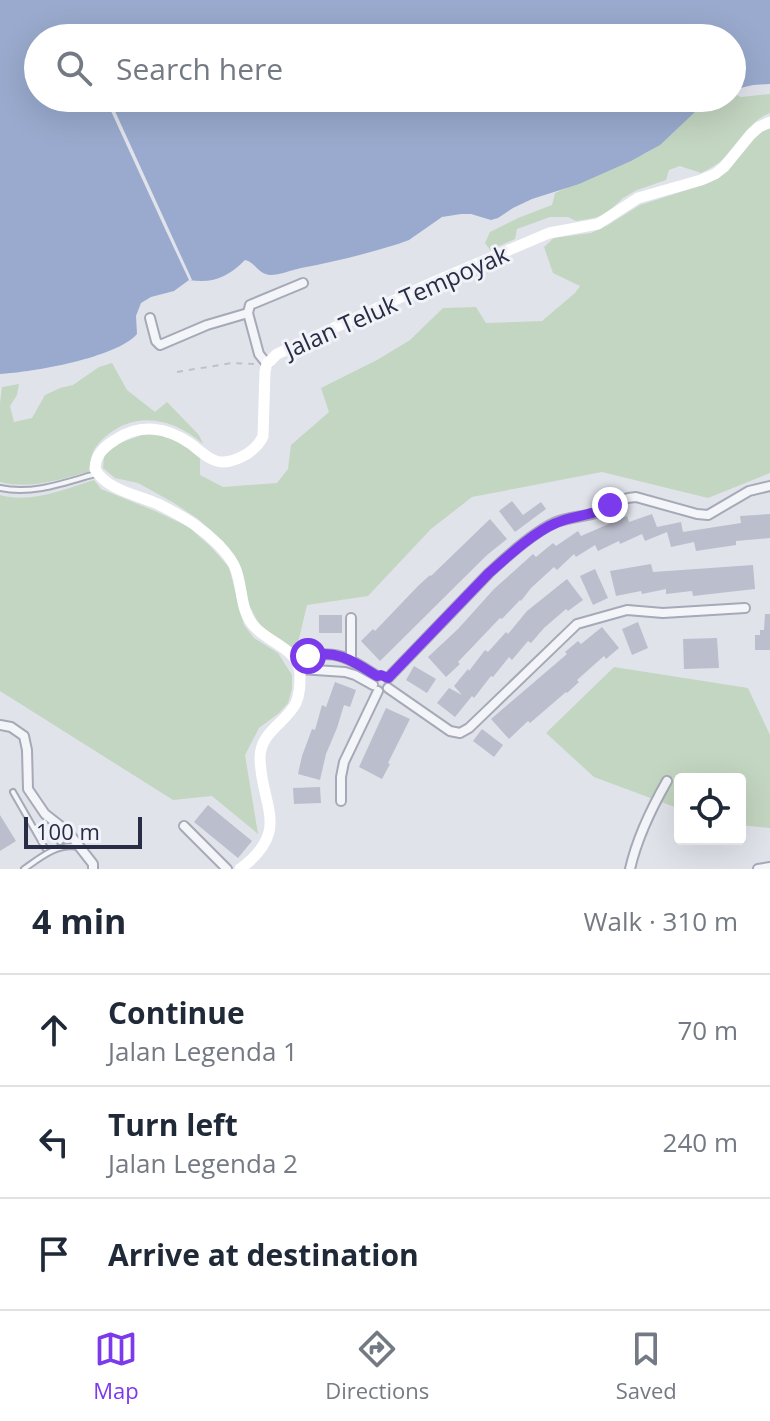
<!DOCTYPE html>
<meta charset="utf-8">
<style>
:root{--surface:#fff;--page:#f2f2f3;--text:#1f2937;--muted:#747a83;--line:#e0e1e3;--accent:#7c3aed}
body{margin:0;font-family:"Open Sans",sans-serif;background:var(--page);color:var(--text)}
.controls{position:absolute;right:24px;bottom:24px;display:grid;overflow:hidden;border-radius:8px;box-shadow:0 8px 32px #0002}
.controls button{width:72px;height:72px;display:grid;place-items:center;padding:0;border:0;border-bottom:2px solid var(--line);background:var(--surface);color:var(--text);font:40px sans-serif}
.scale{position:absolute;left:24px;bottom:20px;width:118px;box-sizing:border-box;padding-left:8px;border:4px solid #282d45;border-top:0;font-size:22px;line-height:28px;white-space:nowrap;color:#282d45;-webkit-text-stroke:6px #f1f3f8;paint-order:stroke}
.stop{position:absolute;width:24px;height:24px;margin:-18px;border:6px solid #7c3aed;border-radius:50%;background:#fff}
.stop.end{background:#7c3aed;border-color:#fff;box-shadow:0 2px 8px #0008}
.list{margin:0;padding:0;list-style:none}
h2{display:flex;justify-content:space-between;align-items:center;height:104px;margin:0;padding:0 32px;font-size:34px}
h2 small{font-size:26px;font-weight:400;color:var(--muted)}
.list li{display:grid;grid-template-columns:52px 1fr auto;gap:24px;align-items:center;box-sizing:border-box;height:112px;padding:0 32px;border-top:2px solid var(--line)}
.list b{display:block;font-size:30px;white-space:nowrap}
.list p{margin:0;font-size:26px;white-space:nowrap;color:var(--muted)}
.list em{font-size:26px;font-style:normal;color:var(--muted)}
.icon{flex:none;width:44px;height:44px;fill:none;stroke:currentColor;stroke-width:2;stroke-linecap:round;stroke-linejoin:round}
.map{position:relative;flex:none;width:770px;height:869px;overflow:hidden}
.search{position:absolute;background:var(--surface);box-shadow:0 8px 32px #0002;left:24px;right:24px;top:24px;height:88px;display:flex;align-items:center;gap:20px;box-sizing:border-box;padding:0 28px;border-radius:44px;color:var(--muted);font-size:30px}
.sheet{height:440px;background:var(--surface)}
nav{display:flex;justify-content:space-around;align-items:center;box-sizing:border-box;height:112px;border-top:2px solid var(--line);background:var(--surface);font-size:22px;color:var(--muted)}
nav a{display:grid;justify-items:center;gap:4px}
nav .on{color:var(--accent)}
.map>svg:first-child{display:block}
</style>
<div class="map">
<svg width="770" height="869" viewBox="0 0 770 869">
<rect width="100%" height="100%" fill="#e1e3eb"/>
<!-- green -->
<g fill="#c3d6c1">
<path d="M732,93L741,97L770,94V113C750,120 742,140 728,154C720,163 711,168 701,173L680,166L669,170L666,180L637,190L623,198L606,214L594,218L576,221L568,217H550L517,229L515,239L490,250L485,243L490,232L518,218L552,205L555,193L646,153C670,139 687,111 713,100C718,97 726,98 732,98Z"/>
<polygon points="770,129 770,473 708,498 602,472 472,497 431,529 368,596 307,605 296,651 261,628 247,601 234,556 223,541 198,519 174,503 138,483 115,478 103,468 104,456 111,446 142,435 153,433 177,440 200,457 200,475 223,487 277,483 288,469 291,445 329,412 321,388 377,360 410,340 443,308 476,307 486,323 542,321 575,293 580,286 553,273 544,247 554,238 591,233 608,225 640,205 709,183 727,171 750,142 764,130"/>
<path d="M112,363L127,390L155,412L167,402L199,435L203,444C173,418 136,410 105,437C93,448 90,455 91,471C61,479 31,490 0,482V403L2,387L19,384L17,395L10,406L14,422L32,418L45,395L60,388L73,385L99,367Z"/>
<path d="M94,480L101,489L155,511L189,527L211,547L229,567L244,625L254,638L278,653L292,675V689L288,703L279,713L259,728L245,755L258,834L212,796L173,800L0,691V495C30,504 65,489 94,480Z"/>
<polygon points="614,667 748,688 770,735 770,828 740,825 740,779 680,779 680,809 594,777 546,733"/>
</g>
<!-- water -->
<path fill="#99aace" d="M0,0H770V84L753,85L732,90V38H38V98H716L696,111L660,145L631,161L579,184L532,199L513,208L498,218L491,220L471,214H461L442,217L409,240L398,244C366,254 334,262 301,268C291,270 281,275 270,275C258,274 255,262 245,260C228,277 213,284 189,280L174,291L151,297L141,303L136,316L137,334C116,358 33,372 0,374Z"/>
<!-- pier -->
<polygon fill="#e1e3eb" points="105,98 109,98 192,280 189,280 166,231"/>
<!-- building -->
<g fill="#bbbecc">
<polygon points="512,501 523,515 541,502 546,509 515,532 499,511"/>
<polygon points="652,514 657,527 681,522 683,532 741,523 740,516 770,514 770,538 736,541 736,545 696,551 694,542 671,547 667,532 645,541 642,534 620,544 619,541 598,551 595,545 576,557 574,554 557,570 554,567 531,588 521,601 520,600 502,619 500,618 458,662 460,664 446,677 428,657 458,629 494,589 533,554 536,557 553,543 556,546 578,531 581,536 627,516 629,522"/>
<polygon points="490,519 507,539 487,555 380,661 361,641 373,629 375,631 418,586 430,575 431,576"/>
<polygon points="651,564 653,572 753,565 755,589 693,596 692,591 666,594 666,589 642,594 641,591 616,596 610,571"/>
<polygon points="595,569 608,598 593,605 580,576"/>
<polygon points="567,579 583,600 568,611 566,609 544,628 531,643 528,641 512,660 509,657 493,677 491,676 474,698 472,696 455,717 437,703 449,688 462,695 454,686 468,669 469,671 485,650 488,652 506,632 508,634 527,611"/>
<polygon points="765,614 770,614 770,650 755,650 755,635 760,635 760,630 764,630"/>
<rect x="319" y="615" width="23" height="18"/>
<polygon points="638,622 648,648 632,655 622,629"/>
<polygon points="602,627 619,648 606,659 604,656 577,680 579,682 567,693 566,692 530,723 528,721 509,739 491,719 567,654 565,652 578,641 581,644"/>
<polygon points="717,638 719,668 684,669 683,639"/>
<polygon points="414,666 436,679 427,693 406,680"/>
<polygon points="335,682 356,690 350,707 344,705 337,728 326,754 320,780 298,774 302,756 312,729 315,730 322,705 326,707"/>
<polygon points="386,708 410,719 388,763 390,764 382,779 359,767"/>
<polygon points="482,729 503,745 494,757 473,741"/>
<polygon points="319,787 320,787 321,803 294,804 293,788"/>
<polygon points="208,805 252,841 238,858 194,822"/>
<polygon points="0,815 16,841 0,851"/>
</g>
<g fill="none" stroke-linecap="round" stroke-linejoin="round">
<!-- lane casing -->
<g stroke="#a6a9b6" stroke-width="8">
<g id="lane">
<path d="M0,488C32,495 64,483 95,474"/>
<polyline points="13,792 45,848"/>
<polyline points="60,842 67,834"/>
<path d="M24,869C41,857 57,843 79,847"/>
</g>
</g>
<!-- street casing -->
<g stroke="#a6a9b6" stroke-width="12">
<g id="street">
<polyline points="150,318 156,341 160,345 207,325 248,313"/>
<polyline points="267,364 259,354 248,313 250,305 303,283"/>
<polyline points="351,618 351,659"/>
<path d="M297,662C330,645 349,658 377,676"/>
<polyline points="300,669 345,672 355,675 373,685"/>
<path d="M388,678L489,573C506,557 533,533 554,523C567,517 582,517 596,513C612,508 617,498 636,497L697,514L708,515L749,491L770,486"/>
<polyline points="388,688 450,731 460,733 469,728 577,624 627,610 663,613 745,608"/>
<polyline points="0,725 11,727 24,736 27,750 28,789 45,814 68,832 93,864 93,869"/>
<polyline points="341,801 341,777 344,762 378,691"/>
<polyline points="184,826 227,869"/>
<path d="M630,869C637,838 651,809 667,781"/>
<polyline points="758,869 770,867"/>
</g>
</g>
<!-- path -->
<polyline stroke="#bfc1ca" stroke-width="2" stroke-dasharray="6 6" stroke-linecap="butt" points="177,372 232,363 254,364"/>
<!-- lane -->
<use href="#lane" stroke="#f4f5f9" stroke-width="4"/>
<!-- street -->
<use href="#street" stroke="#f4f5f9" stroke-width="8"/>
<!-- secondary -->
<path stroke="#fff" stroke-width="11" d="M240,869C292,830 261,807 260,758C260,732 285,724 296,703C300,694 300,684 300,674C299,649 269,643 255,627C240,612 243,589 236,570C230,553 209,535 195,525C184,517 170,510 158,504C138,495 106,490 95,469C95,455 104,447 115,440C140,423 167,427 191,444C200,451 211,462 223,462C231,462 240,458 247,454C254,449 260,444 263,436L265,371L267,364L277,354L436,281L549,233L598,224L638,198L701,180L715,174L724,167L751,134L759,127L770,122"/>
</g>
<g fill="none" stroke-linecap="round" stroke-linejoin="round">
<!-- route -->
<path stroke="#7c3aed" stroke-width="10" d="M308,656C337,649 353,661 377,676L381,675L388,678L489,573C507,557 534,532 556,523C574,515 594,516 610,505"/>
</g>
<g text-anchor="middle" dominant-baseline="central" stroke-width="6" stroke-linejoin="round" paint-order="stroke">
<!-- street labels -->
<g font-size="24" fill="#282d45" stroke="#f1f3f8">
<text transform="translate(396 301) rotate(-24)">Jalan Teluk Tempoyak</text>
</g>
</g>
</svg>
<div class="controls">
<button><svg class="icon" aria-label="locate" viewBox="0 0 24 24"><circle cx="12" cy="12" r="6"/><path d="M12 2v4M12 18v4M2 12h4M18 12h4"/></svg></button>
</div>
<div class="scale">100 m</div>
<div class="stop" style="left:308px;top:656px"></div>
<div class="stop end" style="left:610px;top:505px"></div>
<div class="search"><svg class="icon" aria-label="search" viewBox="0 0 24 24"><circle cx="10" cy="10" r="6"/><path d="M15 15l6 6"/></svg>Search here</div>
</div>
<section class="sheet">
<h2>4 min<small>Walk · 310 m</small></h2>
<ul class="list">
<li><svg class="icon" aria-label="ahead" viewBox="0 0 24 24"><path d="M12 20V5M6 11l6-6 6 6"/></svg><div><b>Continue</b><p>Jalan Legenda 1</p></div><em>70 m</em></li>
<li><svg class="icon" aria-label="left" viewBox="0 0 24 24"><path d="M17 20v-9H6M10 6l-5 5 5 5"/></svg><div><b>Turn left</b><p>Jalan Legenda 2</p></div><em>240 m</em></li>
<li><svg class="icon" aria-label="arrive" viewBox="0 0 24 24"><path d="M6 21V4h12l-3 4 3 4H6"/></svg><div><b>Arrive at destination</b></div></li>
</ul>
</section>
<nav>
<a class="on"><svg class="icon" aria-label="map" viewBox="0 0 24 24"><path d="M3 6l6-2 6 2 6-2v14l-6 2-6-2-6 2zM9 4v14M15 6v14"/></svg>Map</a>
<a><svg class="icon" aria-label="directions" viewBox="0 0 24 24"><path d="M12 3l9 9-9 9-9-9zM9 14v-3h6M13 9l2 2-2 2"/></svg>Directions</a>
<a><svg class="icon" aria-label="saved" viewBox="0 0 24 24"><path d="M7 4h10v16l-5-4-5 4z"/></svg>Saved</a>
</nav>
